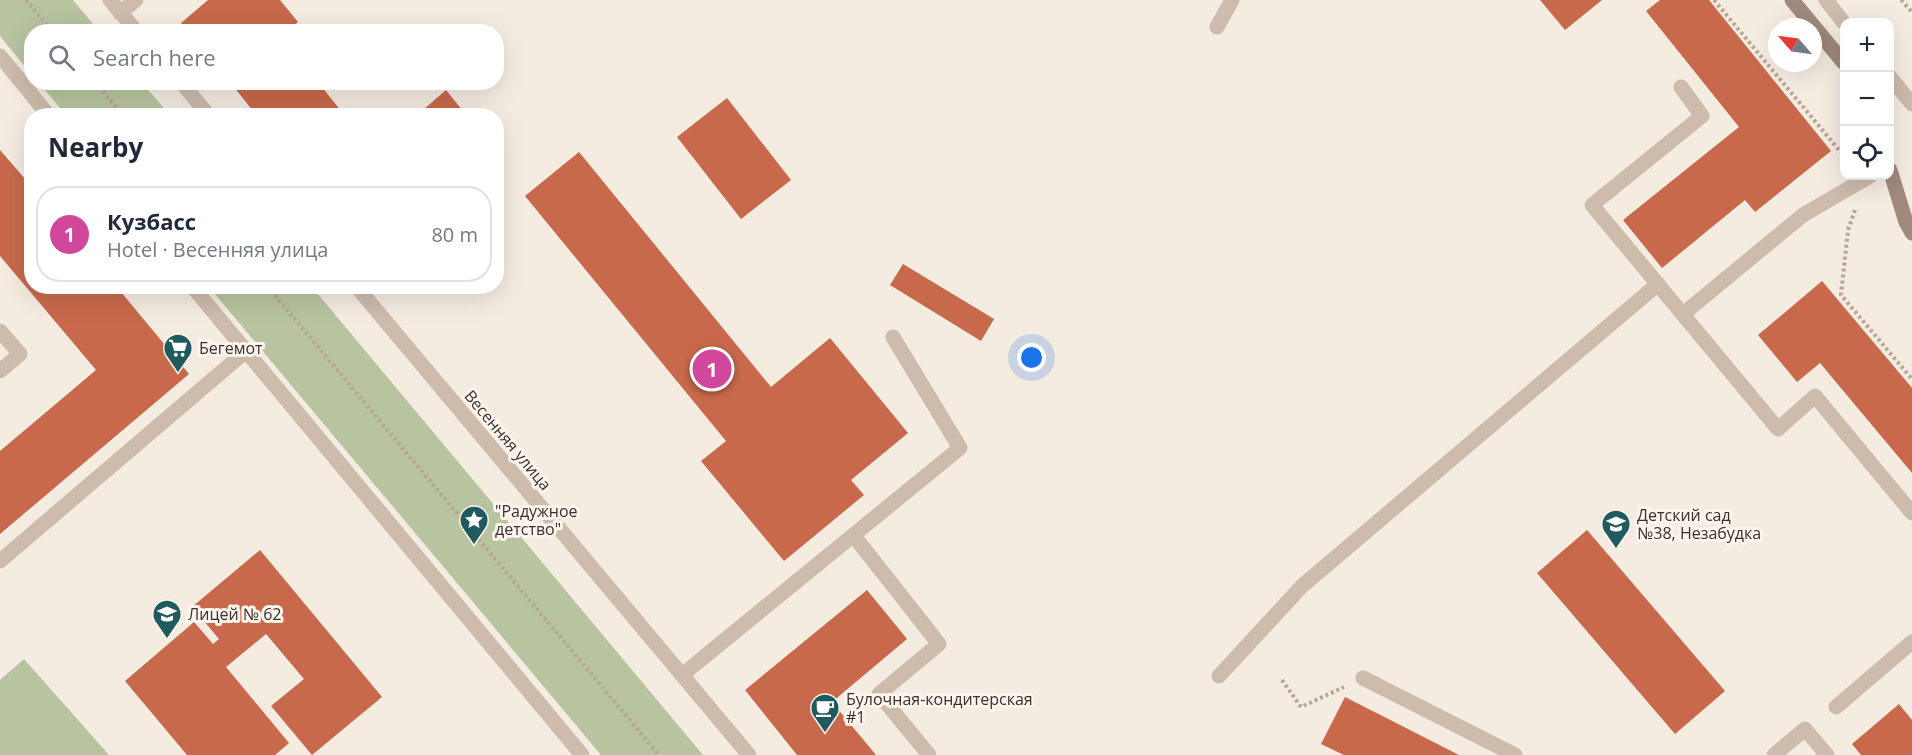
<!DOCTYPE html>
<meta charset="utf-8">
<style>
:root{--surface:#fff;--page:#f6f6f7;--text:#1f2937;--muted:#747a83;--line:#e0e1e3;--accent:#1a73e8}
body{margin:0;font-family:"Open Sans",sans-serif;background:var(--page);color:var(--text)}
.controls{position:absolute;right:18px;top:18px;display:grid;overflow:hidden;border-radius:12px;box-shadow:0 6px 24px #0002}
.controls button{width:54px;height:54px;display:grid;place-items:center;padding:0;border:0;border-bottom:2px solid var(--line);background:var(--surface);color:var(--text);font:30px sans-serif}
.compass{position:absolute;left:1768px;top:18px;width:54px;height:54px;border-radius:50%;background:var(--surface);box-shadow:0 6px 24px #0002;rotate:298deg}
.you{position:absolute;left:1032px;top:358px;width:21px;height:21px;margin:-15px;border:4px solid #fff;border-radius:50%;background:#1a73e8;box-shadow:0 0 0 9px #1a73e833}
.badge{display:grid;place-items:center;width:39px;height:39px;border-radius:50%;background:var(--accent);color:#fff;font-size:20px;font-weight:700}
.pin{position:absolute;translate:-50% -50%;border:3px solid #fff;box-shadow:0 2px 6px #0006}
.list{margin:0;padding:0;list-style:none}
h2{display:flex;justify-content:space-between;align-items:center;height:78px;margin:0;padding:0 24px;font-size:26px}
h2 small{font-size:20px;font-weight:400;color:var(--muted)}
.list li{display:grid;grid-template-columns:39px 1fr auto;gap:18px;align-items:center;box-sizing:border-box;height:96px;margin:0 12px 12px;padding:0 12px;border:2px solid var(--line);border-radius:24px}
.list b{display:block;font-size:22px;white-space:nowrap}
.list p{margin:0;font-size:20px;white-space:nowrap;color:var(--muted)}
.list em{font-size:20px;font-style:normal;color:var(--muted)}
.icon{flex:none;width:33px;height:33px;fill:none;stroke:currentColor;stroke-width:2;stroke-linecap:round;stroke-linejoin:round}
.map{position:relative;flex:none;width:1912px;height:755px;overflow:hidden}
.search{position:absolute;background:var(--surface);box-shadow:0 6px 24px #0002;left:24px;top:24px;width:480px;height:66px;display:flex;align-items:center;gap:15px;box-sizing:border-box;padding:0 21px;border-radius:24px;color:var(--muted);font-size:22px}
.panel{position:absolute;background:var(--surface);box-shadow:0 6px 24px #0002;left:24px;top:108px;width:480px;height:186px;border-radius:24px}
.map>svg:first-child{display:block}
</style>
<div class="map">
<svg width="1912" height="755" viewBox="0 0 1912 755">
<rect width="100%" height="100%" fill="#f4ebe1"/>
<!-- green -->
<g fill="#b8c4a0">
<polygon points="0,0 73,0 99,31 32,32 31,74 0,36"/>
<polygon points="39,83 142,83 170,115 66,115"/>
<polygon points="209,287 312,287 703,755 601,755"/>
<polygon points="24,659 109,755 0,755 0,680"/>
</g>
<!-- building -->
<g fill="#c8694b">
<polygon points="208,0 280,0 298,22 286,32 188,32 181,23"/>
<polygon points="1540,0 1602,0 1565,30"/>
<polygon points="1660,0 1709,0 1831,151 1755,212 1745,200 1662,268 1623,220 1739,127 1646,11"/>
<polygon points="230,82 318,82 345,116 257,116"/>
<polygon points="446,90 467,116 416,116"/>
<polygon points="727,98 791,180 741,219 677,137"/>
<polygon points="0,150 32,187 32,286 116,286 189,374 0,534 0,451 96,370 0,256"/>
<polygon points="579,152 771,387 830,338 908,433 851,480 864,495 784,561 701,461 726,441 525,196"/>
<polygon points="903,264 994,319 981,341 890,285"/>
<polygon points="1822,281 1912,388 1912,473 1820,363 1797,382 1758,335"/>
<polygon points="1587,530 1725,691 1675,734 1537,573"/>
<polygon points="260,550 382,697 312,755 271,706 304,679 266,634 226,667 289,743 275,755 187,755 125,681 194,622 213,644 219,639 192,607"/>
<polygon points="867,590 907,639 832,702 876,755 797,755 745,690"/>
<polygon points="1345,697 1459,755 1344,755 1321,744"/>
<polygon points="1899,704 1912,720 1912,755 1861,755 1852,744"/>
</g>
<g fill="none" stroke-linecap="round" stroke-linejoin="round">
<!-- path -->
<g stroke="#b9a596" stroke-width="4" stroke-dasharray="3 3" stroke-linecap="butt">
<polyline points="26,0 53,32"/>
<polyline points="1714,0 1844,156"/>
<polyline points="1901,0 1912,12"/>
<polyline points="95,82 123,116"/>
<polyline points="1855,210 1848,230 1841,295 1912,379"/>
<polyline points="267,286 659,755"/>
<polyline points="1282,680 1301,707 1344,687"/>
</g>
<!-- lane -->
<g stroke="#cdbbac" stroke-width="15">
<polyline points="120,13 136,0"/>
<polyline points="1217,27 1232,0"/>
<polyline points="1681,87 1702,116 1592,205 1778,429 1815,396 1912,513"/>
<polyline points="1683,314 1803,215 1870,176"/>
<polyline points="0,331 20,354 0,371"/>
<polyline points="854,536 939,644 879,694 929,755"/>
<polyline points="0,561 246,351"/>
<polyline points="682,675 960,448 893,337"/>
<polyline points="1219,676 1302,586 1658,284"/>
<polyline points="1363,678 1515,755"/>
<polyline points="1836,707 1912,642"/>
<polyline points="1774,755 1805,729 1827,755"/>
</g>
<!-- street -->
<g stroke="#cdbbac" stroke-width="15">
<polyline points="110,0 137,32"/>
<polyline points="1826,0 1844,23"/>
<polyline points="0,56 49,116"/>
<polyline points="1890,77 1912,104"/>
<polyline points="181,82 209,116"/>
<polyline points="192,286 582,755"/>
<polyline points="356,286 749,755"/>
</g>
<!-- secondary -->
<g stroke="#a18a7d" stroke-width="15">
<polyline points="1792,0 1844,63"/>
<polyline points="1890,170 1906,222 1912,233"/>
</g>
</g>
<!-- icons -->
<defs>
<g id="supermarket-pin" transform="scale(1.5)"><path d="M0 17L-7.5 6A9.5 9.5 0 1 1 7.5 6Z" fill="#1f5a5e" stroke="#fbf5ee"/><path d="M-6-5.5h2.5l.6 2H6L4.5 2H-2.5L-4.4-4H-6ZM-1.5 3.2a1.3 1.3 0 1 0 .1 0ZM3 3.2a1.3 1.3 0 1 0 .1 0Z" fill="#fff"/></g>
<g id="sight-pin" transform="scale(1.5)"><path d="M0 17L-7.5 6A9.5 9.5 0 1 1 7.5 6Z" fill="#1f5a5e" stroke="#fbf5ee"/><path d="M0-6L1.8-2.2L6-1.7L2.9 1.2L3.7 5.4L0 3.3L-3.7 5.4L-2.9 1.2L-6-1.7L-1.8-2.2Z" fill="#fff"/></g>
<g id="school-pin" transform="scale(1.5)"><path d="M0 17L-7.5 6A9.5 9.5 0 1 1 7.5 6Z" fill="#1f5a5e" stroke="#fbf5ee"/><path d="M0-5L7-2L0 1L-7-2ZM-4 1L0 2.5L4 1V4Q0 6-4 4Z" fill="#fff"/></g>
<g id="cafe-pin" transform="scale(1.5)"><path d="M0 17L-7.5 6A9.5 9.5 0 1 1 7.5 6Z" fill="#1f5a5e" stroke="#fbf5ee"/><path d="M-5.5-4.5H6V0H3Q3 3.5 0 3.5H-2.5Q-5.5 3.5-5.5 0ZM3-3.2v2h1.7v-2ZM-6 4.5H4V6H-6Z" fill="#fff"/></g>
</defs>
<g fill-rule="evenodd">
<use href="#supermarket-pin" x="178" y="348"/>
<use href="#sight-pin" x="474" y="520"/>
<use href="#school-pin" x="1616" y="524"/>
<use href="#school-pin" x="167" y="614"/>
<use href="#cafe-pin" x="825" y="708"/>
</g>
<g text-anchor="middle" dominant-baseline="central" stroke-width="6" stroke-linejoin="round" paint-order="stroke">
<!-- poi labels -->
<g font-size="16" fill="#3b302b" stroke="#fbf5ee" text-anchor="start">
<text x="199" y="348">Бегемот</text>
<text x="495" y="511">"Радужное<tspan x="495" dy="18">детство"</tspan></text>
<text x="1637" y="515">Детский сад<tspan x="1637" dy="18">№38, Незабудка</tspan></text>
<text x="188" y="614">Лицей № 62</text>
<text x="846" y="699">Булочная-кондитерская<tspan x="846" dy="18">#1</tspan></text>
</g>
<!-- street labels -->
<g font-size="16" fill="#3b302b" stroke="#fbf5ee">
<text transform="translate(508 440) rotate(50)">Весенняя улица</text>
</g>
</g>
</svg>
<div class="controls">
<button>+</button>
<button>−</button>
<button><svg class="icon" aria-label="locate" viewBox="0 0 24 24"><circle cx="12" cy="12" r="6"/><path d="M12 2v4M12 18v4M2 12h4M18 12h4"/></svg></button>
</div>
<svg class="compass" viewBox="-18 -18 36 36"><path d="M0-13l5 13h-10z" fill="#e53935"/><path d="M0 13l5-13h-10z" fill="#747a83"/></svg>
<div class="you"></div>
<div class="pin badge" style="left:712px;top:369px;background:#d1479c">1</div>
<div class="search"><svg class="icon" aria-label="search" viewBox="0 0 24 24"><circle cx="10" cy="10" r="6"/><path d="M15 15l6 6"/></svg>Search here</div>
<section class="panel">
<h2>Nearby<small></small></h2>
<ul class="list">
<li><span class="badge" style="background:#d1479c">1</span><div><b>Кузбасс</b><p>Hotel · Весенняя улица</p></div><em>80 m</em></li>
</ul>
</section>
</div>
